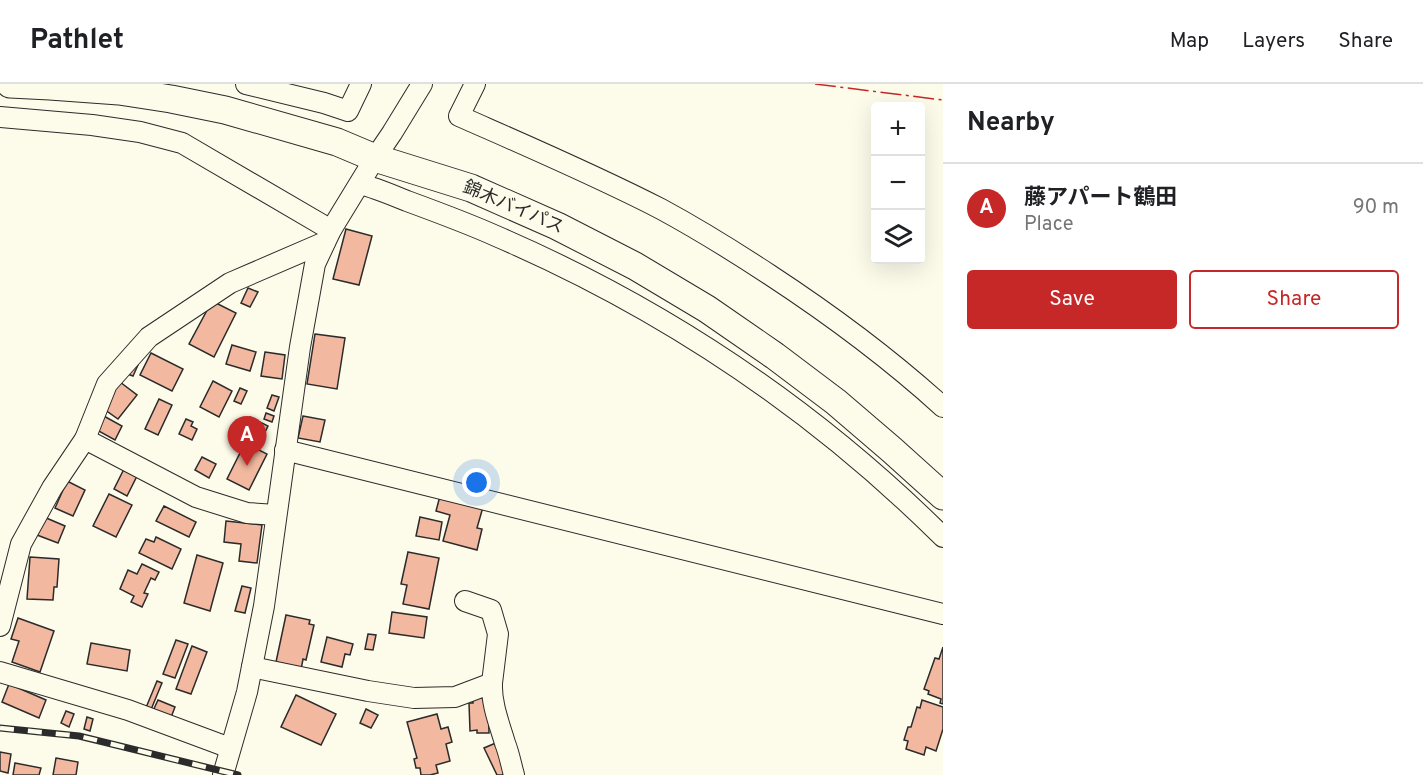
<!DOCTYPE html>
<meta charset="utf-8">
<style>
:root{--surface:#fff;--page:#f2f2f2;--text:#202124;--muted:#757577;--line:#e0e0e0;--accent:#c62828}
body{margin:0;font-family:Overpass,"Noto Sans JP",sans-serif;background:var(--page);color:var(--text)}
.controls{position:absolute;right:18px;top:18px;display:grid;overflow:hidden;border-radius:6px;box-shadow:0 6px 24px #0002}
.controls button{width:54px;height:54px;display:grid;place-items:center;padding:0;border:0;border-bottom:2px solid var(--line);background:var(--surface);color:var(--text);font:30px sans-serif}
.you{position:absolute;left:477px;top:399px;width:21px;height:21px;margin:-15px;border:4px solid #fff;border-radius:50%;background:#1a73e8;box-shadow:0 0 0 9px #1a73e833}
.badge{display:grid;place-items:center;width:39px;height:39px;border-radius:50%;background:var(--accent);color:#fff;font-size:20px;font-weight:700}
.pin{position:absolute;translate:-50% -50px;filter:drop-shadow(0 2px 3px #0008)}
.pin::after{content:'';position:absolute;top:32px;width:21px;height:18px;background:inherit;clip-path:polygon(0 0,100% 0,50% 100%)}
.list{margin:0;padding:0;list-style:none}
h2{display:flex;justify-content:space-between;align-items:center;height:78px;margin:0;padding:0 24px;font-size:26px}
h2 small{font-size:20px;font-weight:400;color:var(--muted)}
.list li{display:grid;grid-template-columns:39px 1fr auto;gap:18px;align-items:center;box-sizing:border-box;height:90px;padding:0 24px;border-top:2px solid var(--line)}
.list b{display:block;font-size:22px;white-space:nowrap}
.list p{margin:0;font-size:20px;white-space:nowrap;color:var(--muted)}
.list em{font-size:20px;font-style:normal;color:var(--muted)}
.actions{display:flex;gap:12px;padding:18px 24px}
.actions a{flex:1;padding:14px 0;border:2px solid var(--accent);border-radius:6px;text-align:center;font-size:21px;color:var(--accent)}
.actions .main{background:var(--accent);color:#fff}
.icon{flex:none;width:33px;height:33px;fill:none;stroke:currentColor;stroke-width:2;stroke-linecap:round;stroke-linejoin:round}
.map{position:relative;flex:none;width:943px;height:691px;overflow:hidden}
header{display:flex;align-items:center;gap:36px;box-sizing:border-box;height:84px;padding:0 30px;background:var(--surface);border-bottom:2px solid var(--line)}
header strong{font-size:28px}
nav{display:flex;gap:33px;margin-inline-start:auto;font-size:21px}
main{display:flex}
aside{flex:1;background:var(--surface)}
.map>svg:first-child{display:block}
</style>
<header>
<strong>Pathlet</strong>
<nav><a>Map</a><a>Layers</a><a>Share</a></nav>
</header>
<main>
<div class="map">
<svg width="943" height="691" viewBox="0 0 943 691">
<rect width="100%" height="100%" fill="#fdfbea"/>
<!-- building -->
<g fill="#f2b8a0" stroke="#2b2b2b" stroke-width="1.5">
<polygon points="346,145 372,152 359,201 333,195"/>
<polygon points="248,204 258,208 250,223 241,219"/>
<polygon points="212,217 236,229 214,273 189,260"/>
<polygon points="315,250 345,254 337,305 307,300"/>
<polygon points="232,261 256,268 250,287 226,280"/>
<polygon points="265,268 285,271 282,295 261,292"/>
<polygon points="151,269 183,285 172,307 140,291"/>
<polygon points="131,278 138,281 133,292 125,289"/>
<polygon points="213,297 232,307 219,333 200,323"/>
<polygon points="120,298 137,311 118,335 101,323"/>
<polygon points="240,304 247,307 241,320 234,317"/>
<polygon points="272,311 279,313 274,327 267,324"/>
<polygon points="159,315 172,321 158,351 145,345"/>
<polygon points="266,329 274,332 272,338 264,335"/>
<polygon points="102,331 122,342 115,356 95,345"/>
<polygon points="303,332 325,336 320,358 298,354"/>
<polygon points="250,333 268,342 261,356 243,347"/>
<polygon points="186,335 193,338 191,342 197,345 192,356 179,350"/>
<polygon points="245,359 267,370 249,406 227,395"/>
<polygon points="202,373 216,380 209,394 195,386"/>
<polygon points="124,385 137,392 127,412 114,405"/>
<polygon points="67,397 85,406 73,432 55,424"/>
<polygon points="109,410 132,421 116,453 93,442"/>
<polygon points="440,412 483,423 477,444 482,445 477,466 443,457 450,431 436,427"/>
<polygon points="164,422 196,438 189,453 156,437"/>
<polygon points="44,433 65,442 58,459 37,451"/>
<polygon points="420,433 442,438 439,456 416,452"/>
<polygon points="226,437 262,441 257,479 239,477 241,460 224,458"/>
<polygon points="156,453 181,465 172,485 139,469 146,455 154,458"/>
<polygon points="408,468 439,474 429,525 403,520 407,501 401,500"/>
<polygon points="197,471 223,479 210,527 184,519"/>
<polygon points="30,473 59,475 57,503 54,503 53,516 27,515"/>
<polygon points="142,480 159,488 155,496 151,494 144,509 148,510 142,523 131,518 134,512 120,505 128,486 137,490"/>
<polygon points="242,502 251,504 245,529 235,527"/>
<polygon points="392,528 427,533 424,554 389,549"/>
<polygon points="286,531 310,536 309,540 314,541 306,576 303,575 301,586 289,584 290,581 276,578"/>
<polygon points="18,534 54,547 40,588 12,578 19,557 11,555"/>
<polygon points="368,550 376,551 373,566 365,565"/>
<polygon points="327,553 353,560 350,571 345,570 342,583 321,578"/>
<polygon points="176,556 188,560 175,594 163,590"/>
<polygon points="91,559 130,566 127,587 87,580"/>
<polygon points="192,562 207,568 191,610 176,605"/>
<polygon points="943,563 943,620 940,619 941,615 928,610 929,607 924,605 935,574 939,575"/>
<polygon points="157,597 162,599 150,628 145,626"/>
<polygon points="9,600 46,616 39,634 2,618"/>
<polygon points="296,611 336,630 321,661 281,643"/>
<polygon points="473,614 488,614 489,649 477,649 477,646 470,647 469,619 473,619"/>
<polygon points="158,616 175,623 170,636 152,629"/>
<polygon points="922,616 943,623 943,645 936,667 926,663 924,671 906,665 908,657 904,656 908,643 911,643 917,623 920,624"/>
<polygon points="366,625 378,631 371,644 360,639"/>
<polygon points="66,627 74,630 69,643 61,639"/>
<polygon points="437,630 441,645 448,643 452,658 446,660 450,677 436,681 438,689 430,691 421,691 420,684 416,684 414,675 417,674 407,638"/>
<polygon points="87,633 93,635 90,647 84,645"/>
<polygon points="498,658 511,687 502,691 497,691 484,664"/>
<polygon points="0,668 11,670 8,689 0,687"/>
<polygon points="56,674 78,678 76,691 53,691"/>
<polygon points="15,679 41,684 39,691 13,691"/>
</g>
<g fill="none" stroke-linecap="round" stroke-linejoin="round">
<!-- minor casing -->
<g stroke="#2b2b2b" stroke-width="22">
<g id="minor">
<polyline points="246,0 324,19 348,27 361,0"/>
<path d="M475,0L459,32C527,62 595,91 661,125C698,145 735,168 770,191C831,231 889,274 943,323"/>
<polyline points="0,33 92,41 140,48 182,59 331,146"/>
<path d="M360,100C376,104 392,111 407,117C437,128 467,139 496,152C663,224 814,325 943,453"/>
<polyline points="85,355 196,413 247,429 276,431"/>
<polyline points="285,366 943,530"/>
<polyline points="0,542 21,460 52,404 85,355 107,300 149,253 230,199 325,158"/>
<polyline points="252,583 368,607 414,614 455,613 492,599 498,550 491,526 465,517"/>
<polyline points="0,588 128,626 230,664"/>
<path d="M492,599C491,619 499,639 505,659C509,669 511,680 514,691"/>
<polyline points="223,691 247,608 264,522 300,263 315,180 331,146 375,74 392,49 422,0"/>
</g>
</g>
<!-- highway casing -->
<g stroke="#2b2b2b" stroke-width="29">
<polyline id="highway" points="10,0 50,2 119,7 171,15 225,26 337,58 375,74 471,104 557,142 635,182 707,225 775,272 836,318 892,366 943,412"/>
</g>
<!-- minor -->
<use href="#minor" stroke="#fdfbea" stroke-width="20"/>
<!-- highway -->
<use href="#highway" stroke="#fdfbea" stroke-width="27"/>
<!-- rail casing -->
<g stroke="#2b2b2b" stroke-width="7">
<polyline id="rail" points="0,644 79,652 238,691"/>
</g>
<!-- rail -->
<use href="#rail" stroke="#fdfbea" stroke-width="4.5" stroke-dasharray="14" stroke-linecap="butt"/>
<!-- power -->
<polyline stroke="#c62828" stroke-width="1.5" stroke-dasharray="21 4.5 3 4.5" stroke-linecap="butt" points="815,0 943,16"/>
</g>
<g text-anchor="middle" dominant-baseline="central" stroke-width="4.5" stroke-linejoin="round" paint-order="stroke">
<!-- street labels -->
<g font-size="18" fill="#2b2b2b" stroke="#fdfbea">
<text transform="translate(513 124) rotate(23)">錦木バイパス</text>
</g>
</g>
</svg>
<div class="controls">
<button>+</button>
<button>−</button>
<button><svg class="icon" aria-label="layers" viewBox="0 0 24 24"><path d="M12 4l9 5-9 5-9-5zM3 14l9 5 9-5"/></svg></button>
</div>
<div class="you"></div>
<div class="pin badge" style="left:247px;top:382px">A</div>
</div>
<aside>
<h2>Nearby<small></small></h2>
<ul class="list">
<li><span class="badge">A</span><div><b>藤アパート鶴田</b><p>Place</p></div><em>90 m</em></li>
</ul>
<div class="actions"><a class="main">Save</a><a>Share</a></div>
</aside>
</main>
